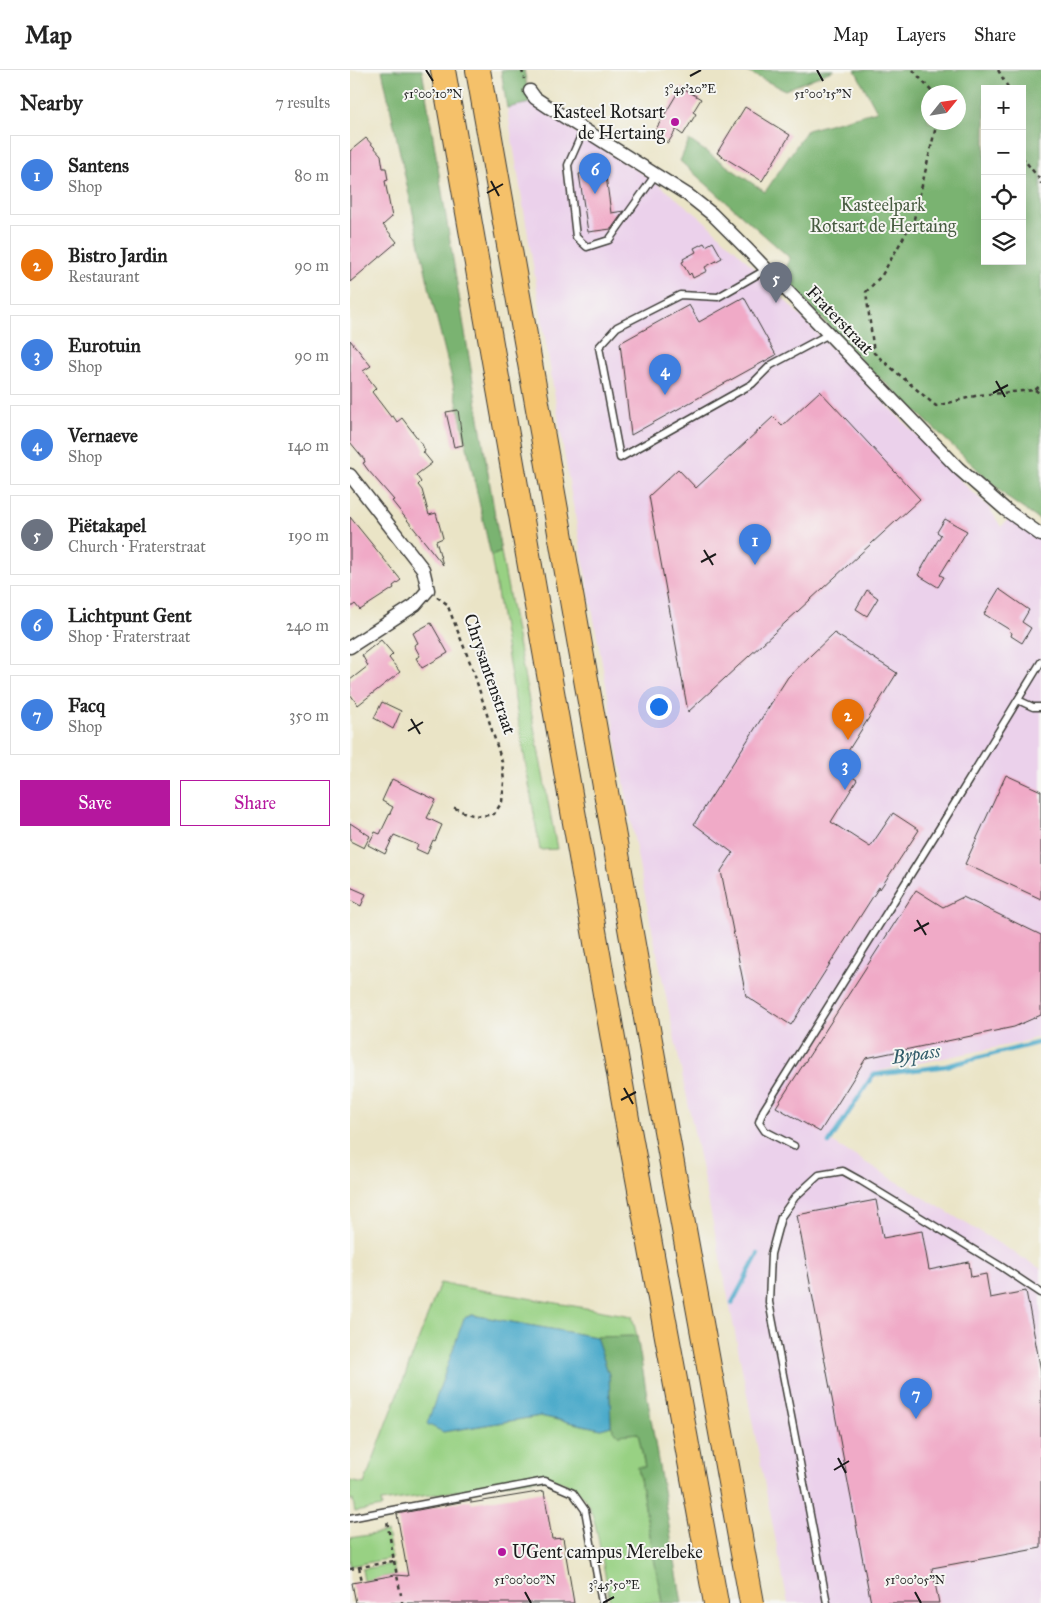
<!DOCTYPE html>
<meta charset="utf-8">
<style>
:root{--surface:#fff;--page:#f6f6f6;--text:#222;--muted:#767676;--line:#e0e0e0;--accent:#b5179e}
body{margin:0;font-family:"IM FELL Great Primer",serif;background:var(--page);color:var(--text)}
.controls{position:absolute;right:15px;top:15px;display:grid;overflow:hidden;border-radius:0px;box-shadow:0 5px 20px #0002}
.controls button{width:45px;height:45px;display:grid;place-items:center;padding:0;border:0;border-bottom:1px solid var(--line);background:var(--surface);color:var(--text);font:25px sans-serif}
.compass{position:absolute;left:571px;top:15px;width:45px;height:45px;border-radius:50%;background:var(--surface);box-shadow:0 5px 20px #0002;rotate:60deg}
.you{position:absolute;left:308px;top:636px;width:18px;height:18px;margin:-12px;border:4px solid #fff;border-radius:50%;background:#1a73e8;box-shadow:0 0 0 8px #1a73e833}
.badge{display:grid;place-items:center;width:32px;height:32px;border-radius:50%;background:var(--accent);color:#fff;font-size:16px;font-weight:700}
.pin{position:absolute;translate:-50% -41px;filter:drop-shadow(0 1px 2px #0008)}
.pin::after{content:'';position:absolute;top:26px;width:18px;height:15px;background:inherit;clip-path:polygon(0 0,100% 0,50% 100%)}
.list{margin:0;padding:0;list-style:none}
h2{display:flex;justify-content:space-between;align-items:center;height:65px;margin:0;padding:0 20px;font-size:21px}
h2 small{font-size:16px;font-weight:400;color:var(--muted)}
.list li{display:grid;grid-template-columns:32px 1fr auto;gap:15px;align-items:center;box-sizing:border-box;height:80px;margin:0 10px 10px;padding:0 10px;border:1px solid var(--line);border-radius:0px}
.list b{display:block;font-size:19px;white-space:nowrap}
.list p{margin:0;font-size:16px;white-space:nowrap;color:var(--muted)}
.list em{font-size:16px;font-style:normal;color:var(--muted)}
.actions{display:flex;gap:10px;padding:15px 20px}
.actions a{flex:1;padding:11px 0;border:1px solid var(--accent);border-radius:0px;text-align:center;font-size:18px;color:var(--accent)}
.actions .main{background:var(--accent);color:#fff}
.icon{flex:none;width:28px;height:28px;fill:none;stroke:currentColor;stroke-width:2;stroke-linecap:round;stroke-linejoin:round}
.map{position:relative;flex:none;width:691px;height:1533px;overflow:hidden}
header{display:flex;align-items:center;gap:30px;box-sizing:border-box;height:70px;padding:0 25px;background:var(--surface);border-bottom:1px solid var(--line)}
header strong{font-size:24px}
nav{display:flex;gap:28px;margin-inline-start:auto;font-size:18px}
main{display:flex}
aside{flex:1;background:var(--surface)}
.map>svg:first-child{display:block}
</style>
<header>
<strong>Map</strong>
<nav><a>Map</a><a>Layers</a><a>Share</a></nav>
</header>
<main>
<aside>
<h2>Nearby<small>7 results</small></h2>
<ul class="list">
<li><span class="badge" style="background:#3f7fe0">1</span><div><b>Santens</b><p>Shop</p></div><em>80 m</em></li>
<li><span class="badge" style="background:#e8710a">2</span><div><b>Bistro Jardin</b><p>Restaurant</p></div><em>90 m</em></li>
<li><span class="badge" style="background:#3f7fe0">3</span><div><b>Eurotuin</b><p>Shop</p></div><em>90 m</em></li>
<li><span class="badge" style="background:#3f7fe0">4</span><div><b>Vernaeve</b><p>Shop</p></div><em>140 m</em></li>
<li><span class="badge" style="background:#6b7280">5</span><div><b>Piëtakapel</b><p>Church · Fraterstraat</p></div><em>190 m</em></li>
<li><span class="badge" style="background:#3f7fe0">6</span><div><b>Lichtpunt Gent</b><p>Shop · Fraterstraat</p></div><em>240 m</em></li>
<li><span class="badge" style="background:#3f7fe0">7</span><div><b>Facq</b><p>Shop</p></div><em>350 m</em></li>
</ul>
<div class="actions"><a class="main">Save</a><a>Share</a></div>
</aside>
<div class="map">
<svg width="691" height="1533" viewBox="0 0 691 1533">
<rect width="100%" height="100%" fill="#f6f6f2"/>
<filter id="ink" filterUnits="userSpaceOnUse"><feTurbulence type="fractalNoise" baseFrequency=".02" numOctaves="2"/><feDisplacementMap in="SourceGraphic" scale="10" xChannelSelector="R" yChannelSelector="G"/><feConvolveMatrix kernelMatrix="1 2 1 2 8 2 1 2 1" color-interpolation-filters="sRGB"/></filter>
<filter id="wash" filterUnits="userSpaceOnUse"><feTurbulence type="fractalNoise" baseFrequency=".0096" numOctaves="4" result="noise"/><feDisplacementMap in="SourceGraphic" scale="20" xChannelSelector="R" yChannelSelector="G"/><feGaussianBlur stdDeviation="1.12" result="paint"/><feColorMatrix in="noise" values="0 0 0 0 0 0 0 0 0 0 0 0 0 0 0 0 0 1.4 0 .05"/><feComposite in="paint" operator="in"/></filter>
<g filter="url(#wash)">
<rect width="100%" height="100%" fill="#eae4c6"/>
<!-- built -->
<polygon fill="#ebd1eb" points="180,33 307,113 351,148 392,186 617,417 639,437 651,457 659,448 691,468 691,966 669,973 529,1001 482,1072 691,1199 691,1533 438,1533 371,1192 291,806 220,418 157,38"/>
<!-- green -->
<g fill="#98d183" stroke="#5a7650">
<polygon points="151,482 207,779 190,780 141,486"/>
<path d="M90,1213L282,1246L287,1266L246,1267L122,1245L114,1248L94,1362L190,1346L251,1359L261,1356L268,1365L288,1363L295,1398H288L312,1533H260C257,1515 254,1497 250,1479C244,1440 235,1407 189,1409L31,1432L32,1437L5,1442L3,1430H0V1411L14,1414Z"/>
<polygon points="37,1462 42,1488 0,1496 0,1468"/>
<polygon points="43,1494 45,1505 14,1511 12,1499"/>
</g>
<!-- forest -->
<g fill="#7ab371" stroke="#4b6846" fill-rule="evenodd">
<polygon points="32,0 72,0 151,482 141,486 102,309 81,226"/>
<polygon points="151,0 174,0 180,33 157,38"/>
<polygon points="393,0 484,0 435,20"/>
<path d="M505,0H691V451L659,429L538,315L519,299L433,207L440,188L330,91L339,70L415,122L457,60L527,41ZM635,19H672V191H635ZM578,22H608V52H578Z"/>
<polygon points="287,1266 332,1533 312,1533 288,1397 295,1397 288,1363 268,1365 261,1356 259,1305 246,1267"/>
</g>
<!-- water -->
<polygon fill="#4baaca" stroke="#346373" points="122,1245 246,1267 259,1305 261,1356 251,1359 190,1346 93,1362 77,1354 114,1248"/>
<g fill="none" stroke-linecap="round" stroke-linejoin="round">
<!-- stream -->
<g stroke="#4baaca" stroke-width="4.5">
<polyline points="479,1073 523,1005 596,996 691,972"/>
<polyline points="382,1233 408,1184"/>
</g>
</g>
<g id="blocks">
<!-- building -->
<g fill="#f0aac7">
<polygon points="331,17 351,29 343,42 346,44 333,65 326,60 318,73 303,64"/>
<polygon points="395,37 440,65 412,111 367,83"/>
<polygon points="16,68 31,85 33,98 36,98 38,110 35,111 42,147 33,155 47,172 0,212 0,81"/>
<polygon points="248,101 256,106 261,143 274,141 261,159 238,162 229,104"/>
<polygon points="363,172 372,188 355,197 357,201 343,208 341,203 339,205 332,192 334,191 333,189 346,182 344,178 354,173 356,176"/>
<polygon points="394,227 426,285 281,365 270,273 339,235 349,252"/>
<polygon points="0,270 21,296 13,301 26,318 22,322 41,347 43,346 47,352 52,348 72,374 75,381 73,382 82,393 66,405 71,412 68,415 72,420 79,445 86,443 93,468 86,471 93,495 50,441 42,431 44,430 18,400 13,393 15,392 14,389 0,372"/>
<polygon points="470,321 570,429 338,642 299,426 328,399 346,418 423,347 432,356"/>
<polygon points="108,340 113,375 104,377 96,342"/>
<polygon points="0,447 51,510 43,516 44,518 10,540 5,534 0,538"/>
<polygon points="595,449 617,461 590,505 594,507 588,517 568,505 591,465 587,462"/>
<polygon points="649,519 679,540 672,552 681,558 672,573 661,566 662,563 659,561 660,560 634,544"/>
<polygon points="517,520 528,528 517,546 506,539"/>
<polygon points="81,553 98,583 72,598 66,588 70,586 64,575 68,573 63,563"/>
<polygon points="484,563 547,603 488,697 507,710 481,752 520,777 543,743 569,760 530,819 529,817 441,955 396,926 371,801 383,783 344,754 438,607"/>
<polygon points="31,570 43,584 39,588 50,602 8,635 0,624 0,610 18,596 12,585"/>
<polygon points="32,632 51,641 43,659 24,648"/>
<polygon points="656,705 691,721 691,829 615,794"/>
<polygon points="42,709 86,730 77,748 92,755 85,771 83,770 77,784 66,779 68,775 44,765 35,784 18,775 25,762 30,764 43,737 32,731"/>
<polygon points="0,753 20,766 14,778 0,771"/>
<polygon points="0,817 16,824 11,836 0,830"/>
<polygon points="566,820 593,837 613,827 691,865 691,945 664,957 516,988 470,1062 426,1037"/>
<polygon points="526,1130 533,1168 572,1161 579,1200 619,1192 621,1207 636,1204 640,1228 676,1221 691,1301 691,1478 582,1498 589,1533 521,1533 447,1145"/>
<polygon points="194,1421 202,1469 213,1468 224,1533 6,1533 2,1513 45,1505 58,1506 47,1444 121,1430 121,1433"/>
</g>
</g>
</g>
<g filter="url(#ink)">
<use href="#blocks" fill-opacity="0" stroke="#3b3a36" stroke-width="1"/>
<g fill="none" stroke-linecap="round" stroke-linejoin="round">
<!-- lane casing -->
<g stroke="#3b3a36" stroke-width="9">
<g id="lane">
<polyline points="234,59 218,95 226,167 237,177 259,170 306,104"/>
<polyline points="417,199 368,227 330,225 267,257 249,277 270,388 402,314 421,295 479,264"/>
<polyline points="668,630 683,637 691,637"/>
<polyline points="444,1076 415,1061 409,1052 413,1041 592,754 691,592"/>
<polyline points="0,1448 195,1411 223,1423 235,1440 252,1533"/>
<polyline points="477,1533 419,1232 421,1184 431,1147 445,1127 469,1105 493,1101 511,1111 652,1197 691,1223"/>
</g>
</g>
<!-- street casing -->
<g stroke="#3b3a36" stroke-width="15">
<g id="street">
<polyline points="180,21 185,28 200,38 338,125 362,144 397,179 608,398 656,440 691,465"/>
<polyline points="0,405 73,499 78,520 65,535 0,577"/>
</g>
</g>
<!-- highway casing -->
<g stroke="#3b3a36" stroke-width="26">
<g id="highway">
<polyline points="93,0 277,1049 366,1533"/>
<polyline points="128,0 315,1055 402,1533"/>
</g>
</g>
<!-- path -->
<g stroke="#3b3a36" stroke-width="2.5" stroke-dasharray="4 4" stroke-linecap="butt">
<polyline points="172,0 174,9"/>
<polyline points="563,0 582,22"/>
<polyline points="648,0 659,19"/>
<polyline points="587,52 564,149 532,205 516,222 524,283 586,336 629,325 685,320 691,315"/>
<polyline points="672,87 691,111 691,114"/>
<polyline points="685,320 691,324"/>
<path d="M87,527L97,534L123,600L152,692L154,712L152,732L144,744C126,748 119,745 103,737"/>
<polyline points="44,1491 51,1525"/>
<polyline points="9,1497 12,1511"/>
<polyline points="0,1499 44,1491 37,1451"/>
<polyline points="52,1531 52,1533"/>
</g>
<!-- lane -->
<use href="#lane" stroke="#fff" stroke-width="6"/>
<!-- street -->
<use href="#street" stroke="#fff" stroke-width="12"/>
<!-- highway -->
<use href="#highway" stroke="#f5c16b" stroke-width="24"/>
</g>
</g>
<!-- ticks -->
<path fill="none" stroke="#1c1c1c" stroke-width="2" d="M76,0L83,11M467,0L473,11M340,6L351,0M141,111L149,126M137,123L153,114M646,311L655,327M643,323L658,315M354,480L363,495M351,492L366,484M61,649L70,664M58,661L73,652M567,850L576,865M564,861L579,853M274,1018L283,1034M271,1030L286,1022M488,1388L496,1403M484,1400L499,1391M175,1522L181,1533M565,1522L571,1533M253,1533L264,1527"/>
<!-- markers -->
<g fill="#b5179e" stroke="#f6f6f2" stroke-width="2">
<circle cx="325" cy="52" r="5"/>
<circle cx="152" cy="1482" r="5"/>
</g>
<g text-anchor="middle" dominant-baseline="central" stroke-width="4" stroke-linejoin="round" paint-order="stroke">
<!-- poi labels -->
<g font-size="18" fill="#1c1c1c" stroke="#f6f6f2" text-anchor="end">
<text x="315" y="42">Kasteel Rotsart<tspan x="315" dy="21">de Hertaing</tspan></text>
<text x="162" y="1482" text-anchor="start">UGent campus Merelbeke</text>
</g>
<!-- park labels -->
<g font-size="18" fill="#475b40" stroke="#f6f6f2">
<text x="533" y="135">Kasteelpark<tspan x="533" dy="21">Rotsart de Hertaing</tspan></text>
</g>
<!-- street labels -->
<g font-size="18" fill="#1c1c1c" stroke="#f6f6f2">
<text transform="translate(490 250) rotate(46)">Fraterstraat</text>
<text transform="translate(140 604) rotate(71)">Chrysantenstraat</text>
</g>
<!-- water labels -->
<g font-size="19" font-style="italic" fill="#315c6a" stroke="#f6f6f2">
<text transform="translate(566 984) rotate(-8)">Bypass</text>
</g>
</g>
<g font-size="12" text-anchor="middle" fill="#1c1c1c" stroke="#f6f6f2" stroke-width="4" stroke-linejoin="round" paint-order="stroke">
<text x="340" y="23">3°45'20"E</text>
<text x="83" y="28">51°00'10"N</text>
<text x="473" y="28">51°00'15"N</text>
<text x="175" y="1514">51°00'00"N</text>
<text x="565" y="1514">51°00'05"N</text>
<text x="264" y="1519">3°45'50"E</text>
</g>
</svg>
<div class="controls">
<button>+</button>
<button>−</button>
<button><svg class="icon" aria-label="locate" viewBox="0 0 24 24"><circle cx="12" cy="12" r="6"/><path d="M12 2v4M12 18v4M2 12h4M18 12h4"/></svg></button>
<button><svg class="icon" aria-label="layers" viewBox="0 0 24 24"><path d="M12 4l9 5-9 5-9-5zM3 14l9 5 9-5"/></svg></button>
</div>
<svg class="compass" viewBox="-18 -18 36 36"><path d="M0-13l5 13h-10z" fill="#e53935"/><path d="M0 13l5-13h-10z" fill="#767676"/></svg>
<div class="you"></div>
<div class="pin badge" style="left:405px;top:495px;background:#3f7fe0">1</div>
<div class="pin badge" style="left:498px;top:670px;background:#e8710a">2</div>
<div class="pin badge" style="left:495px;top:720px;background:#3f7fe0">3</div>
<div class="pin badge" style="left:315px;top:325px;background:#3f7fe0">4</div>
<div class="pin badge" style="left:426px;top:233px;background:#6b7280">5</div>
<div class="pin badge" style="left:245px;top:124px;background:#3f7fe0">6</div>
<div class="pin badge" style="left:566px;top:1349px;background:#3f7fe0">7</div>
</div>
</main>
